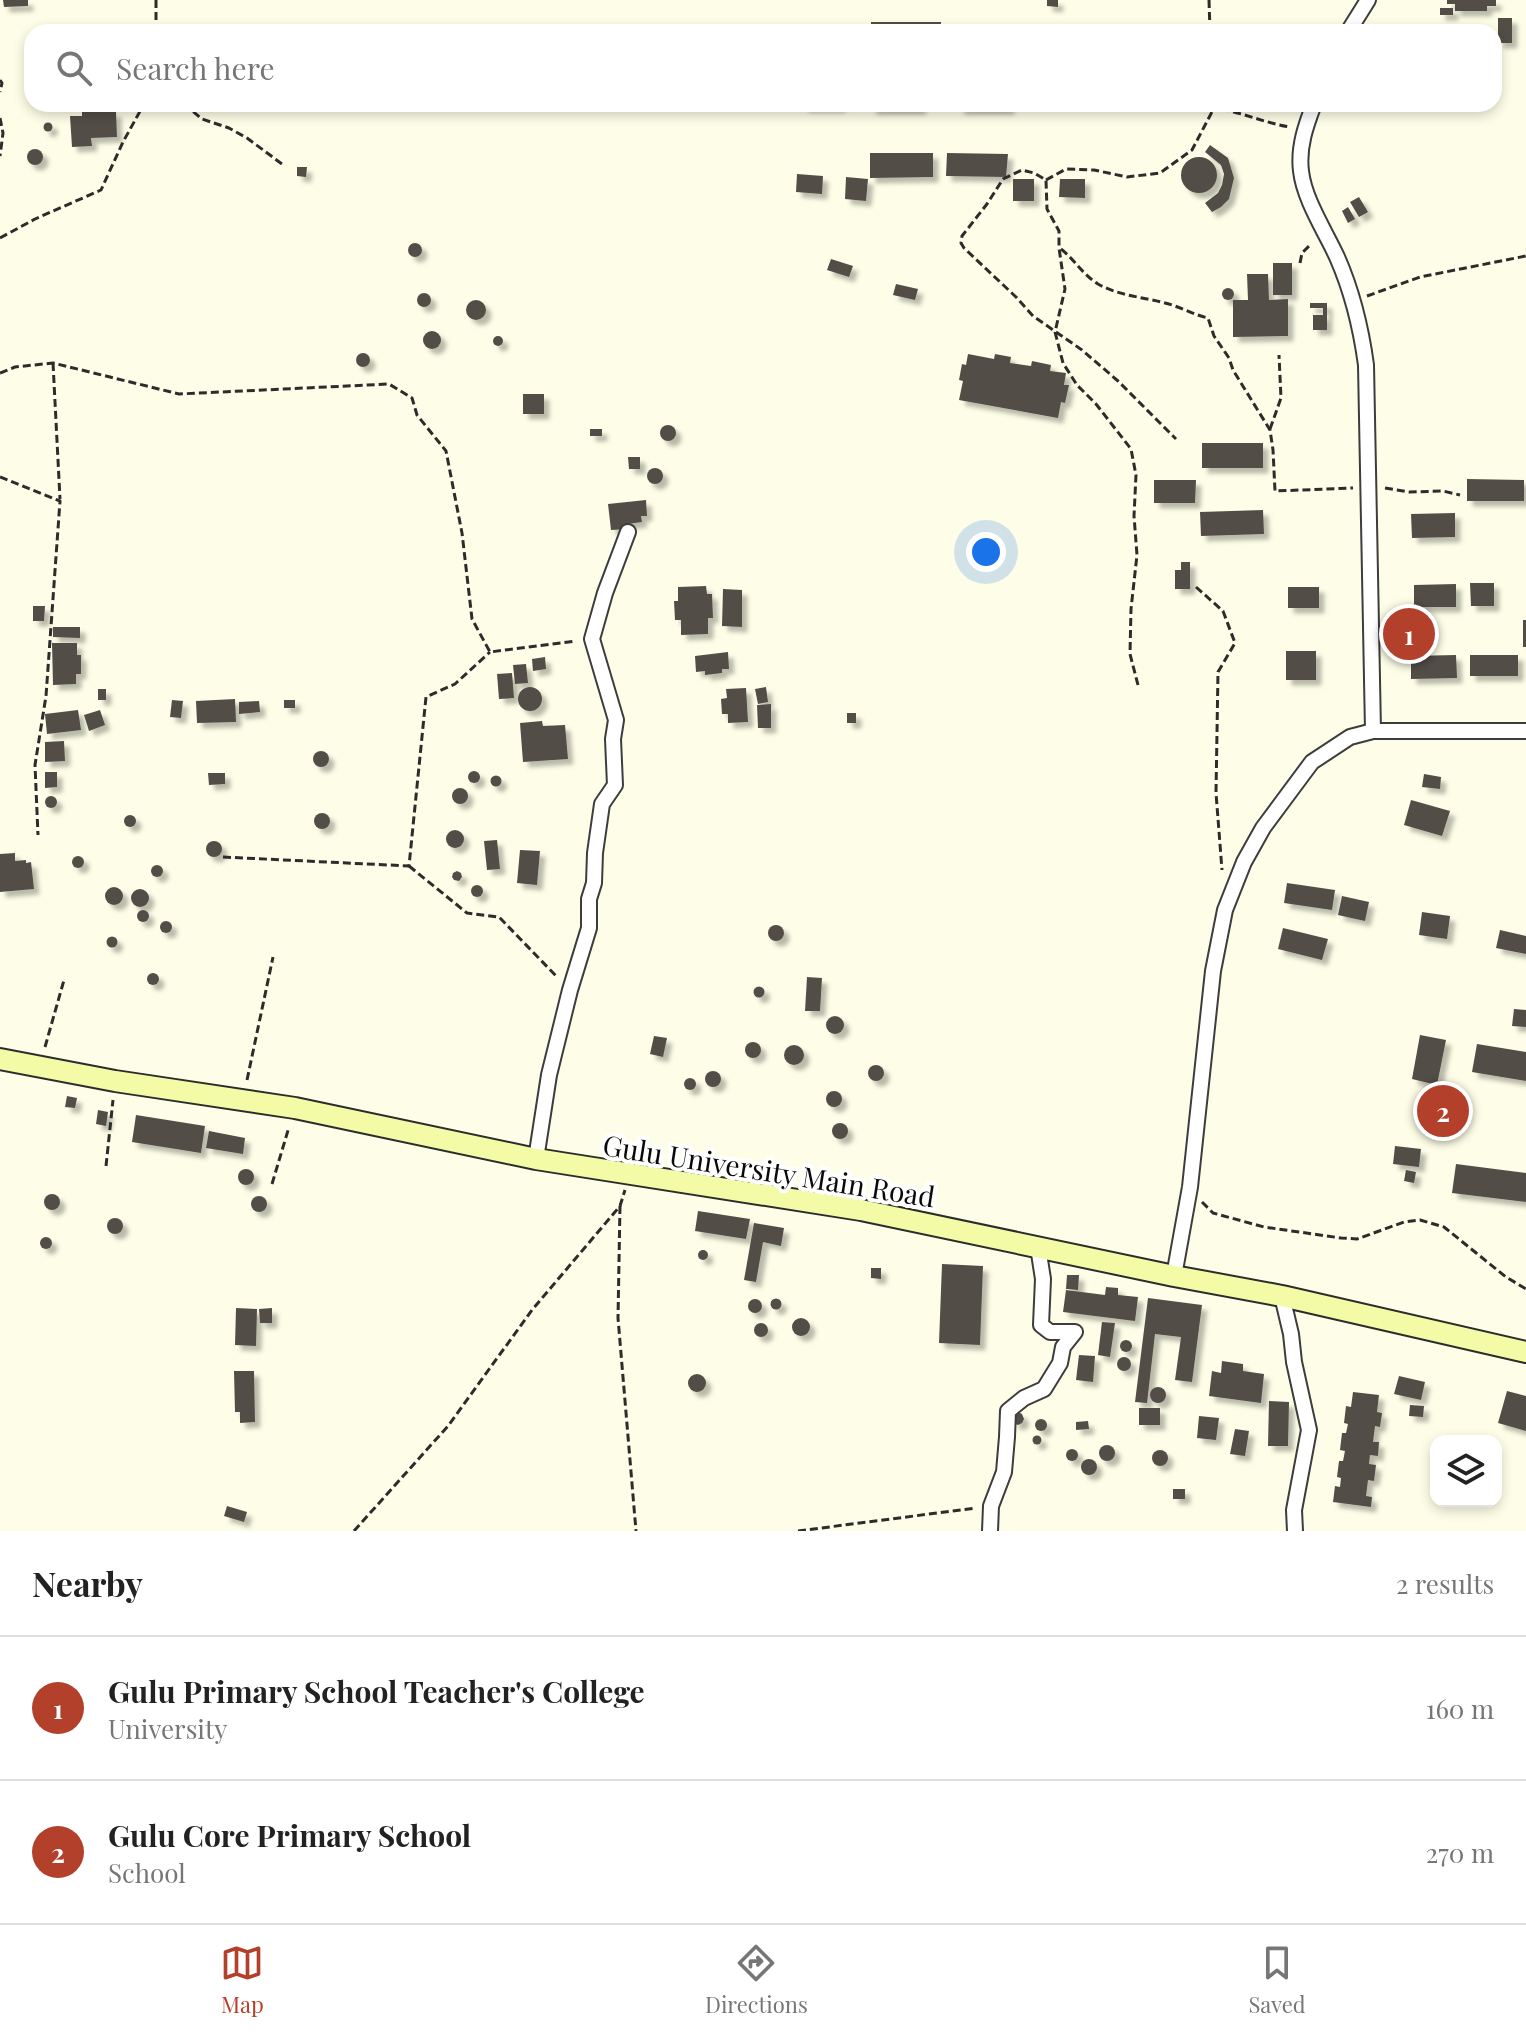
<!DOCTYPE html>
<style>
:root{--surface:#fff;--page:#f2f2f2;--text:#222;--muted:#767676;--line:#e0e0e0;--accent:#b2402a}
body{margin:0;font-family:"Playfair Display",serif;background:var(--page);color:var(--text)}
.controls{position:absolute;right:24px;bottom:24px;display:grid;overflow:hidden;border-radius:16px;box-shadow:0 4px 12px #0003}
.controls button{width:72px;height:72px;display:grid;place-items:center;padding:0;border:0;border-bottom:2px solid var(--line);background:var(--surface);color:var(--text);font:40px sans-serif}
.you{position:absolute;left:986px;top:552px;width:28px;height:28px;margin:-20px;border:6px solid #fff;border-radius:50%;background:#1a73e8;box-shadow:0 0 0 12px #1a73e833}
.badge{display:grid;place-items:center;width:52px;height:52px;border-radius:50%;background:var(--accent);color:#fff;font-size:26px;font-weight:700}
.pin{position:absolute;translate:-50% -50%;border:4px solid #fff;box-shadow:0 2px 8px #0006}
.list{margin:0;padding:0;list-style:none}
h2{display:flex;justify-content:space-between;align-items:center;height:104px;margin:0;padding:0 32px;font-size:34px}
h2 small{font-size:26px;font-weight:400;color:var(--muted)}
.list li{display:grid;grid-template-columns:52px 1fr auto;gap:24px;align-items:center;box-sizing:border-box;height:144px;padding:0 32px;border-top:2px solid var(--line)}
.list b{display:block;font-size:30px;white-space:nowrap}
.list p{margin:0;font-size:26px;white-space:nowrap;color:var(--muted)}
.list em{font-size:26px;font-style:normal;color:var(--muted)}
.icon{flex:none;width:44px;height:44px;fill:none;stroke:currentColor;stroke-width:2;stroke-linecap:round;stroke-linejoin:round}
.map{position:relative;flex:none;width:1526px;height:1531px;overflow:hidden}
.search{position:absolute;background:var(--surface);box-shadow:0 4px 12px #0003;left:24px;right:24px;top:24px;height:88px;display:flex;align-items:center;gap:20px;box-sizing:border-box;padding:0 28px;border-radius:24px;color:var(--muted);font-size:30px}
.sheet{height:392px;background:var(--surface)}
nav{display:flex;justify-content:space-around;align-items:center;box-sizing:border-box;height:112px;border-top:2px solid var(--line);background:var(--surface);font-size:22px;color:var(--muted)}
nav a{display:grid;justify-items:center;gap:4px}
nav .on{color:var(--accent)}
.map>svg:first-child{display:block}
</style>
<div class="map">
<svg width="1526" height="1531" viewBox="0 0 1526 1531">
<defs>
<filter id="shadow"><feDropShadow dx="5.5" dy="5.5" stdDeviation="2" flood-color="#0004"/></filter>
</defs>
<rect width="100%" height="100%" fill="#fefee8"/>
<!-- building -->
<g fill="#524e47" filter="url(#shadow)">
<polygon points="3,0 28,0 28,6 4,7"/>
<polygon points="1047,0 1058,0 1058,7 1047,6"/>
<polygon points="1447,0 1496,0 1496,6 1487,6 1487,11 1455,11 1455,4 1447,4"/>
<rect x="1440" y="8" width="13" height="7"/>
<rect x="1498" y="18" width="14" height="25"/>
<rect x="871" y="22" width="70" height="10"/>
<rect x="803" y="104" width="37" height="3"/>
<polygon points="871,104 920,104 921,109 871,109"/>
<rect x="959" y="104" width="50" height="5"/>
<polygon points="82,108 103,108 103,112 116,112 117,137 91,138 92,146 72,147 70,116 82,116"/>
<circle cx="48" cy="127" r="4.5"/>
<polygon points="1210,145 1228,158 1234,178 1229,199 1221,207 1212,212 1205,203 1218,193 1222,185 1224,174 1221,165 1205,152"/>
<circle cx="35" cy="157" r="8"/>
<polygon points="870,153 933,153 933,177 870,178"/>
<polygon points="947,153 1008,154 1006,177 946,176"/>
<circle cx="1199" cy="175" r="18"/>
<polygon points="297,167 307,167 306,177 297,176"/>
<polygon points="797,174 823,176 822,194 796,192"/>
<polygon points="846,177 868,179 866,201 845,199"/>
<rect x="1013" y="179" width="21" height="22"/>
<polygon points="1060,179 1085,179 1085,198 1059,197"/>
<polygon points="1359,197 1368,212 1359,217 1350,202"/>
<polygon points="1348,207 1355,219 1348,223 1342,211"/>
<circle cx="415" cy="250" r="7"/>
<polygon points="831,259 853,266 849,277 827,270"/>
<rect x="1273" y="263" width="19" height="32"/>
<polygon points="1247,274 1268,274 1269,300 1288,299 1288,336 1233,337 1233,300 1248,300"/>
<polygon points="896,284 918,289 915,300 893,295"/>
<circle cx="1228" cy="294" r="6"/>
<circle cx="424" cy="300" r="7"/>
<circle cx="476" cy="310" r="10"/>
<polygon points="1310,303 1327,303 1327,330 1313,330 1313,315 1323,315 1323,308 1310,308"/>
<circle cx="432" cy="340" r="9"/>
<circle cx="498" cy="341" r="5"/>
<circle cx="363" cy="360" r="7"/>
<polygon points="968,354 994,359 995,354 1011,357 1010,363 1031,366 1032,361 1051,365 1050,371 1066,373 1064,385 1069,385 1065,403 1061,402 1058,418 959,400 963,381 959,380 962,364 966,365"/>
<rect x="523" y="394" width="21" height="20"/>
<circle cx="668" cy="433" r="8"/>
<rect x="590" y="429" width="12" height="7"/>
<rect x="1202" y="443" width="61" height="25"/>
<polygon points="628,457 640,457 640,469 629,469"/>
<circle cx="655" cy="476" r="8"/>
<polygon points="1467,479 1524,480 1524,501 1467,501"/>
<polygon points="1154,480 1196,480 1195,503 1154,503"/>
<polygon points="646,500 647,516 641,516 642,522 627,524 628,529 611,530 608,504"/>
<polygon points="1263,510 1264,534 1201,536 1200,512"/>
<polygon points="1455,513 1455,537 1412,538 1411,514"/>
<polygon points="1181,562 1190,562 1190,589 1175,589 1175,570 1181,570"/>
<polygon points="1470,583 1494,583 1494,606 1471,606"/>
<polygon points="1456,584 1456,607 1414,607 1414,585"/>
<polygon points="706,586 707,594 712,594 713,618 708,618 708,634 681,635 681,620 675,620 674,601 678,601 678,587"/>
<rect x="1288" y="587" width="31" height="21"/>
<polygon points="723,589 742,590 742,627 722,626"/>
<polygon points="33,606 45,606 44,621 33,621"/>
<rect x="1523" y="620" width="3" height="27"/>
<polygon points="53,627 80,627 80,638 53,637"/>
<polygon points="52,643 77,643 77,655 81,655 81,674 76,674 76,684 53,685"/>
<rect x="1286" y="651" width="30" height="29"/>
<polygon points="728,652 729,669 722,669 722,673 705,675 705,671 696,672 695,656"/>
<polygon points="1456,655 1457,678 1411,679 1411,656"/>
<rect x="1470" y="655" width="48" height="21"/>
<polygon points="545,657 546,669 533,671 532,659"/>
<polygon points="526,664 528,683 515,684 513,665"/>
<polygon points="512,673 514,698 499,699 497,674"/>
<circle cx="530" cy="699" r="12"/>
<polygon points="766,687 768,702 758,704 755,689"/>
<polygon points="746,688 748,722 728,723 728,714 722,714 721,699 727,698 726,689"/>
<rect x="98" y="689" width="8" height="11"/>
<polygon points="235,699 236,722 197,723 196,701"/>
<polygon points="172,700 183,701 181,718 170,717"/>
<rect x="284" y="700" width="11" height="8"/>
<polygon points="259,701 260,712 239,714 239,702"/>
<polygon points="771,704 771,728 758,728 757,705"/>
<polygon points="78,710 81,730 47,734 45,714"/>
<polygon points="100,710 105,725 89,731 84,715"/>
<rect x="847" y="713" width="9" height="10"/>
<polygon points="542,721 543,726 565,725 568,759 523,762 520,723"/>
<polygon points="64,741 65,761 45,762 45,742"/>
<circle cx="321" cy="759" r="8"/>
<circle cx="474" cy="777" r="6"/>
<polygon points="45,772 57,772 57,787 45,788"/>
<polygon points="208,773 225,773 225,784 209,785"/>
<polygon points="1424,774 1441,777 1440,789 1422,787"/>
<circle cx="496" cy="781" r="5.5"/>
<circle cx="460" cy="796" r="8"/>
<circle cx="51" cy="802" r="6"/>
<polygon points="1411,800 1450,811 1442,836 1404,825"/>
<circle cx="322" cy="821" r="8"/>
<circle cx="130" cy="821" r="6"/>
<circle cx="455" cy="839" r="9"/>
<polygon points="497,840 500,869 487,870 484,841"/>
<circle cx="214" cy="849" r="8"/>
<polygon points="520,850 540,851 537,885 517,883"/>
<polygon points="15,853 15,861 26,860 26,863 31,862 34,889 0,892 0,854"/>
<circle cx="78" cy="862" r="6"/>
<circle cx="157" cy="871" r="6"/>
<polygon points="457,871 461,873 462,877 459,881 454,880 452,877 453,873"/>
<polygon points="1287,883 1335,890 1332,910 1284,903"/>
<circle cx="477" cy="891" r="6"/>
<circle cx="114" cy="896" r="9"/>
<circle cx="140" cy="898" r="9"/>
<polygon points="1342,896 1369,902 1365,921 1338,915"/>
<circle cx="143" cy="916" r="6"/>
<polygon points="1422,912 1450,916 1447,939 1419,935"/>
<circle cx="166" cy="927" r="6"/>
<circle cx="776" cy="933" r="8"/>
<polygon points="1283,928 1328,939 1322,960 1278,949"/>
<polygon points="1500,930 1526,936 1526,954 1496,948"/>
<circle cx="112" cy="942" r="5.5"/>
<circle cx="153" cy="979" r="6"/>
<polygon points="807,977 822,978 820,1011 805,1011"/>
<circle cx="759" cy="992" r="5.5"/>
<polygon points="1514,1009 1526,1010 1526,1027 1512,1026"/>
<circle cx="835" cy="1025" r="9"/>
<polygon points="1420,1035 1446,1040 1437,1085 1412,1079"/>
<polygon points="654,1036 667,1038 663,1057 650,1054"/>
<circle cx="753" cy="1050" r="8"/>
<polygon points="1477,1044 1526,1052 1526,1081 1472,1072"/>
<circle cx="794" cy="1055" r="10"/>
<circle cx="876" cy="1073" r="8"/>
<circle cx="713" cy="1079" r="8"/>
<circle cx="690" cy="1084" r="6"/>
<circle cx="834" cy="1099" r="8"/>
<polygon points="67,1096 77,1098 75,1108 65,1107"/>
<polygon points="98,1110 108,1112 106,1126 96,1124"/>
<polygon points="136,1115 205,1126 201,1153 132,1142"/>
<circle cx="840" cy="1131" r="8"/>
<polygon points="209,1131 245,1138 243,1154 206,1148"/>
<polygon points="1395,1146 1421,1149 1419,1167 1393,1164"/>
<polygon points="1456,1164 1526,1173 1526,1202 1452,1193"/>
<circle cx="246" cy="1177" r="8"/>
<polygon points="1406,1170 1416,1172 1414,1183 1404,1181"/>
<circle cx="52" cy="1202" r="8"/>
<circle cx="259" cy="1204" r="8"/>
<polygon points="698,1211 750,1219 746,1239 695,1231"/>
<circle cx="115" cy="1226" r="8"/>
<polygon points="754,1223 784,1228 781,1246 763,1242 756,1282 744,1280"/>
<circle cx="46" cy="1243" r="6"/>
<circle cx="703" cy="1255" r="5"/>
<polygon points="942,1264 983,1266 980,1345 939,1343"/>
<polygon points="871,1268 881,1268 881,1279 871,1278"/>
<polygon points="1067,1275 1079,1275 1078,1290 1066,1289"/>
<polygon points="1106,1287 1118,1288 1118,1295 1138,1297 1135,1321 1063,1312 1066,1290 1105,1295"/>
<polygon points="1148,1298 1202,1305 1192,1382 1175,1380 1181,1337 1155,1334 1147,1403 1135,1402"/>
<circle cx="776" cy="1304" r="5.5"/>
<circle cx="755" cy="1306" r="7"/>
<polygon points="236,1308 257,1309 256,1346 235,1345"/>
<polygon points="272,1308 272,1323 260,1323 259,1309"/>
<circle cx="801" cy="1327" r="9"/>
<polygon points="1102,1322 1115,1323 1110,1357 1098,1355"/>
<circle cx="761" cy="1330" r="7"/>
<circle cx="1126" cy="1346" r="6"/>
<polygon points="1079,1355 1095,1356 1093,1382 1076,1380"/>
<circle cx="1124" cy="1364" r="7"/>
<polygon points="1222,1361 1243,1364 1243,1371 1264,1374 1261,1403 1209,1396 1212,1371 1221,1373"/>
<polygon points="234,1371 254,1371 255,1422 240,1423 240,1412 235,1412"/>
<circle cx="697" cy="1383" r="9"/>
<polygon points="1399,1376 1425,1382 1421,1400 1394,1394"/>
<circle cx="1158" cy="1395" r="8"/>
<polygon points="1507,1391 1526,1396 1526,1431 1498,1423"/>
<polygon points="1353,1392 1379,1395 1377,1412 1382,1413 1380,1427 1375,1426 1373,1442 1379,1442 1378,1456 1370,1455 1369,1464 1376,1465 1374,1481 1368,1480 1366,1496 1372,1497 1371,1507 1333,1502 1335,1486 1340,1487 1341,1478 1337,1477 1339,1461 1343,1461 1345,1451 1340,1450 1342,1433 1346,1433 1348,1424 1344,1423 1346,1406 1351,1407"/>
<polygon points="1269,1401 1289,1402 1288,1446 1268,1446"/>
<polygon points="1410,1405 1424,1406 1423,1417 1409,1416"/>
<rect x="1139" y="1408" width="21" height="17"/>
<polygon points="1018,1412 1022,1414 1024,1419 1022,1423 1018,1425 1013,1423 1013,1414"/>
<polygon points="1199,1416 1219,1418 1216,1440 1197,1438"/>
<circle cx="1041" cy="1425" r="6"/>
<polygon points="1088,1421 1089,1429 1076,1430 1076,1422"/>
<polygon points="1235,1429 1249,1431 1245,1456 1230,1454"/>
<circle cx="1037" cy="1440" r="4.5"/>
<circle cx="1107" cy="1453" r="8"/>
<circle cx="1072" cy="1455" r="6"/>
<circle cx="1160" cy="1458" r="8"/>
<circle cx="1089" cy="1467" r="8"/>
<rect x="1173" y="1489" width="12" height="10"/>
<polygon points="227,1506 247,1512 244,1522 224,1516"/>
</g>
<g fill="none" stroke-linecap="round" stroke-linejoin="round">
<!-- street casing -->
<g stroke="#3d3d3d" stroke-width="18">
<g id="street">
<polyline points="1348,32 1368,0"/>
<path d="M1314,104C1306,125 1298,147 1301,171C1304,199 1325,231 1337,257C1352,291 1361,328 1366,365L1373,731"/>
<polyline points="536,1159 549,1075 570,990 589,928 589,899 594,883 595,853 602,804 615,785 613,739 616,720 592,639 605,593 628,532"/>
<polyline points="1174,1276 1190,1187 1213,971 1225,910 1244,862 1263,828 1312,762 1350,737 1373,731 1526,731"/>
<polyline points="1282,1296 1291,1334 1294,1362 1309,1430 1294,1510 1295,1531"/>
<polyline points="990,1531 991,1506 1004,1472 1007,1437 1008,1411 1024,1398 1044,1389 1060,1363 1063,1347 1075,1332 1050,1332 1041,1325 1043,1279 1038,1247"/>
</g>
</g>
<!-- secondary casing -->
<g stroke="#2c2c2c" stroke-width="24">
<polyline id="secondary" points="0,1059 115,1081 295,1108 536,1159 861,1210 1174,1276 1282,1296 1526,1352"/>
</g>
<!-- path -->
<g stroke="#2c2c2c" stroke-width="3" stroke-dasharray="8 4" stroke-linecap="butt">
<polyline points="156,0 156,32"/>
<polyline points="1209,0 1210,32"/>
<polyline points="0,80 2,83 0,92"/>
<polyline points="184,104 202,119 229,128 247,138 282,164"/>
<path d="M1211,104C1217,111 1225,109 1234,112C1253,117 1271,124 1290,127"/>
<polyline points="0,118 3,133 0,156"/>
<polyline points="1046,180 1066,169 1094,170 1127,177 1160,173 1192,150 1214,108"/>
<polyline points="0,238 35,219 101,190 123,142 144,104"/>
<path d="M1061,249C1075,260 1083,275 1098,284C1121,297 1147,297 1172,305C1184,309 1195,315 1208,318L1214,336L1229,358L1233,370L1270,430L1273,450L1275,491L1353,488"/>
<polyline points="1300,263 1302,253 1309,246 1312,245"/>
<polyline points="1367,296 1420,277 1526,256"/>
<polyline points="53,363 60,499"/>
<polyline points="0,373 15,367 53,363 179,394 389,384 412,398 417,415 446,451 462,533 472,619 490,652 576,641"/>
<polyline points="1270,429 1281,398 1279,355"/>
<polyline points="0,477 60,501 46,696 35,765 38,835"/>
<polyline points="1385,488 1409,492 1443,491 1460,495"/>
<polyline points="1196,587 1223,611 1235,643 1218,672 1216,793 1222,870"/>
<polyline points="1138,685 1130,654 1131,609 1137,555 1134,516 1136,475 1131,449 1096,404 1077,385 1063,363 1055,332 1065,289 1059,248 1059,231 1047,209 1046,180 1034,173 1022,170 1003,179 987,204 962,236 961,243 964,248 1016,297 1033,316 1082,350 1118,381 1176,439"/>
<polyline points="223,857 409,866 426,697 455,684 490,652"/>
<polyline points="409,866 467,913 499,917 558,978"/>
<polyline points="45,1047 64,980"/>
<polyline points="247,1080 273,957"/>
<polyline points="106,1166 113,1100"/>
<polyline points="272,1184 289,1127"/>
<polyline points="1202,1202 1213,1213 1264,1227 1341,1238 1357,1239 1404,1222 1420,1220 1444,1227 1506,1277 1526,1289"/>
<polyline points="620,1206 618,1318 636,1531"/>
<polyline points="354,1531 448,1426 532,1310 620,1206 625,1190"/>
<polyline points="798,1531 976,1508"/>
</g>
<!-- street -->
<use href="#street" stroke="#fff" stroke-width="14"/>
<!-- secondary -->
<use href="#secondary" stroke="#f3fba6" stroke-width="20"/>
</g>
<g text-anchor="middle" dominant-baseline="central" stroke-width="8" stroke-linejoin="round" paint-order="stroke">
<!-- street labels -->
<g font-size="28" fill="#0a0a0a" stroke="#fff">
<text transform="translate(769 1170) rotate(9)">Gulu University Main Road</text>
</g>
</g>
</svg>
<div class="controls">
<button><svg class="icon" aria-label="layers" viewBox="0 0 24 24"><path d="M12 4l9 5-9 5-9-5zM3 14l9 5 9-5"/></svg></button>
</div>
<div class="you"></div>
<div class="pin badge" style="left:1409px;top:634px">1</div>
<div class="pin badge" style="left:1443px;top:1111px">2</div>
<div class="search"><svg class="icon" aria-label="search" viewBox="0 0 24 24"><circle cx="10" cy="10" r="6"/><path d="M15 15l6 6"/></svg>Search here</div>
</div>
<section class="sheet">
<h2>Nearby<small>2 results</small></h2>
<ul class="list">
<li><span class="badge">1</span><div><b>Gulu Primary School Teacher's College</b><p>University</p></div><em>160 m</em></li>
<li><span class="badge">2</span><div><b>Gulu Core Primary School</b><p>School</p></div><em>270 m</em></li>
</ul>
</section>
<nav>
<a class="on"><svg class="icon" aria-label="map" viewBox="0 0 24 24"><path d="M3 6l6-2 6 2 6-2v14l-6 2-6-2-6 2zM9 4v14M15 6v14"/></svg>Map</a>
<a><svg class="icon" aria-label="directions" viewBox="0 0 24 24"><path d="M12 3l9 9-9 9-9-9zM9 14v-3h6M13 9l2 2-2 2"/></svg>Directions</a>
<a><svg class="icon" aria-label="saved" viewBox="0 0 24 24"><path d="M7 4h10v16l-5-4-5 4z"/></svg>Saved</a>
</nav>
